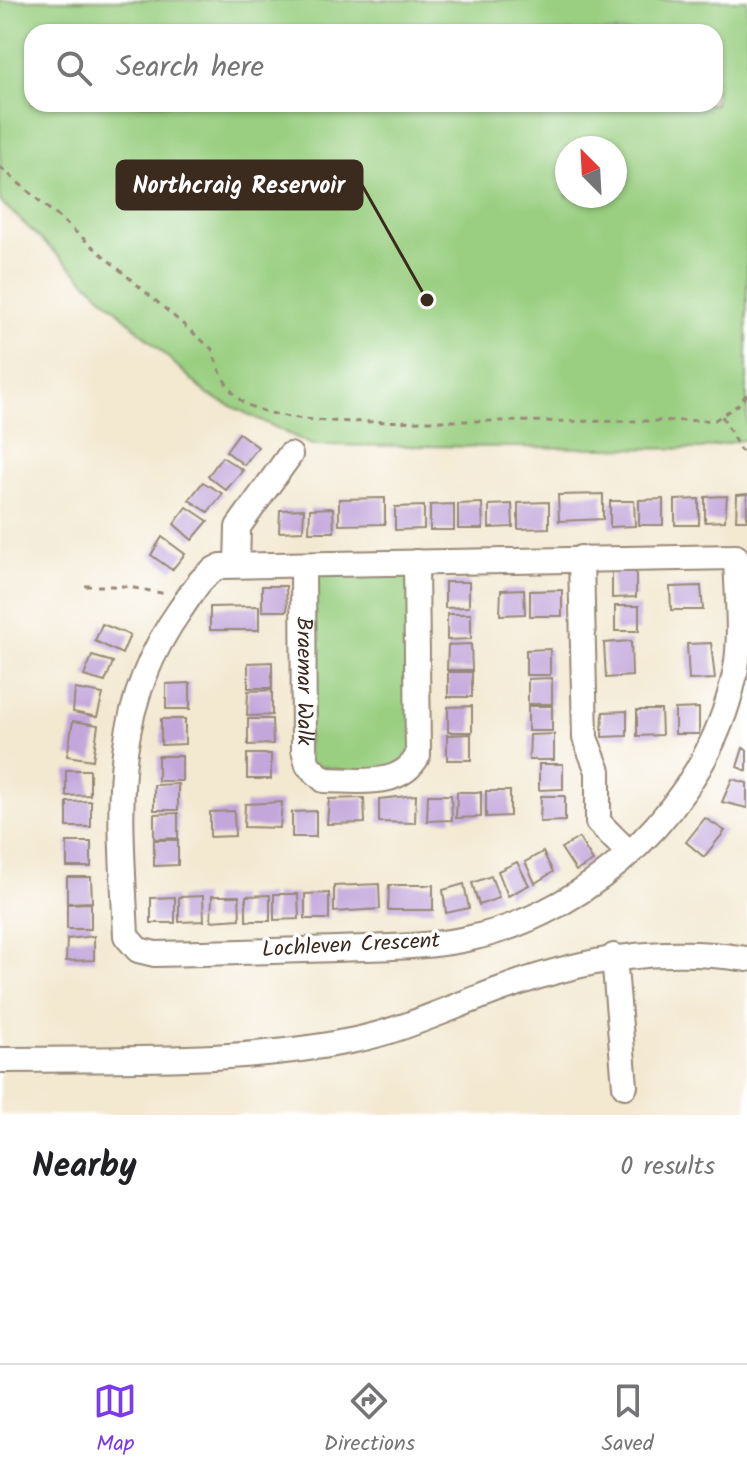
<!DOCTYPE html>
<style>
:root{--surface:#fff;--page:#f6f6f6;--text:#202124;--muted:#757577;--line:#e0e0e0;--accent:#7c3aed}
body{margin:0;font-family:Kalam,sans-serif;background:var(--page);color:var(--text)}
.compass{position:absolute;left:555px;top:136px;width:72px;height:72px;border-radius:50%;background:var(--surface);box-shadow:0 2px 6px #0004;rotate:336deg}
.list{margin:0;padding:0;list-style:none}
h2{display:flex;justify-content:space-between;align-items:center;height:104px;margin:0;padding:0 32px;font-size:34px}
h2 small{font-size:26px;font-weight:400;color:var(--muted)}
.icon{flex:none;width:44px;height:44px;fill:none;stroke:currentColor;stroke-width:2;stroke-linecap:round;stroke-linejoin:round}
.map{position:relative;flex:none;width:747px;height:1115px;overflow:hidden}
.search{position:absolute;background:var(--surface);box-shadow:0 2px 6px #0004;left:24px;right:24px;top:24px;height:88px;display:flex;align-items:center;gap:20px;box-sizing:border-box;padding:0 28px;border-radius:24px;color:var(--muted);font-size:30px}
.sheet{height:248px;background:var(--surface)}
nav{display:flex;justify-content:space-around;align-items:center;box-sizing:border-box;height:112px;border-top:2px solid var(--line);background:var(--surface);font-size:22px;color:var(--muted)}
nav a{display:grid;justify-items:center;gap:4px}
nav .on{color:var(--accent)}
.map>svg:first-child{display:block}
</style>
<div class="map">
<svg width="747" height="1115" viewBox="0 0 747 1115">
<rect width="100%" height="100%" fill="#fff"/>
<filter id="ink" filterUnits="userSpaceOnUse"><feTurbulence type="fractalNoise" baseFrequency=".0125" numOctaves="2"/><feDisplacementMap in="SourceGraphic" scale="16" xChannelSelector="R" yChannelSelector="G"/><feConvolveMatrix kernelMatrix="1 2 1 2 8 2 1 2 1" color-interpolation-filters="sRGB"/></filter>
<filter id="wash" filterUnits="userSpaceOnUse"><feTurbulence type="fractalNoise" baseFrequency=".006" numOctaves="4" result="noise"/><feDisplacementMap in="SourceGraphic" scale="32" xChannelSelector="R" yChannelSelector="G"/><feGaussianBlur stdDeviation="1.8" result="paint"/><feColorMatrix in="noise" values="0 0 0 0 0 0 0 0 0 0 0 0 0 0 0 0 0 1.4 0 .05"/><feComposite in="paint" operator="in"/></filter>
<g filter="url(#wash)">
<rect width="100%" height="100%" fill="#f3e8d0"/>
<!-- green -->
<g fill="#9acf81" stroke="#6a7c50" stroke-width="2" fill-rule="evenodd">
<path d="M0,0H747V439L701,449L312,445L208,395L0,201ZM32,32H715V104H32ZM567,148H615V196H567Z"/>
<polygon points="416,562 418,755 397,778 308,765 305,567"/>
</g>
<g id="blocks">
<!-- building -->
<g fill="#c3a7db">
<polygon points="239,433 258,447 244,465 226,451"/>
<polygon points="222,457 243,470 226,490 208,476"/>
<polygon points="203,482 223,494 208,512 189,500"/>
<polygon points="603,494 603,519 559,521 558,495"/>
<polygon points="747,494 747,520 736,520 737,495"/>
<polygon points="727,496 725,521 705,522 705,497"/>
<polygon points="385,498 385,524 339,525 339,499"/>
<polygon points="663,499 663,525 639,525 639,500"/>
<polygon points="699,499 699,525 675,525 675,500"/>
<polygon points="610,501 634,501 635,526 610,527"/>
<polygon points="549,502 549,528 518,529 518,503"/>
<polygon points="482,503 483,529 458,529 458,504"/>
<polygon points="454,504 454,530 430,530 430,505"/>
<polygon points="512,504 513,527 489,528 489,505"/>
<polygon points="424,506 424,529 395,530 395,507"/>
<polygon points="187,507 208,521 192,540 174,524"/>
<polygon points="333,508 334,532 309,532 310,509"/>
<polygon points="304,509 303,531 279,532 280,510"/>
<polygon points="162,537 185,554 172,570 151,555"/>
<polygon points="612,572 636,572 636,597 612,598"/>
<polygon points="445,582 469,582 469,607 445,608"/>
<polygon points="262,586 286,586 287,611 262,611"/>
<polygon points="701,586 703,610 671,610 670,587"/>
<polygon points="524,589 525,614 500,615 501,590"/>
<polygon points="562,590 562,616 530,616 530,591"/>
<polygon points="259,606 259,630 210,630 210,607"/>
<rect x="615" y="606" width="24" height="25"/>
<polygon points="447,614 471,614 471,639 447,640"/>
<polygon points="102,624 130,635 122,654 95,641"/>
<polygon points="631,641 632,676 606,678 604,643"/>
<polygon points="711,643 715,679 689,680 687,644"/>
<polygon points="471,644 472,670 447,670 448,645"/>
<polygon points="550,649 550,675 526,675 526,650"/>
<polygon points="92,656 113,662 105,682 84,676"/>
<polygon points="272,662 272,688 248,688 248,663"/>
<rect x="448" y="672" width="24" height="25"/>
<polygon points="552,678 552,704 528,704 528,679"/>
<polygon points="190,683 190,709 166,709 166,684"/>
<polygon points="75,689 103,694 97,717 73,712"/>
<polygon points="272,690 272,715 247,716 248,691"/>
<polygon points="472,706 472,732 448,732 448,707"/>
<rect x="528" y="706" width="24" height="25"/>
<polygon points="699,708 699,734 675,734 675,709"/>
<polygon points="637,710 661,710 662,735 637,736"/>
<polygon points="627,711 627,736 602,737 603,712"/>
<polygon points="161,719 185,719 185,744 161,745"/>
<polygon points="248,719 272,719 273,744 248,745"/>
<polygon points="73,721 98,725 93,760 67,756"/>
<polygon points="471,734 471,760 447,760 447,735"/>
<polygon points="554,734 554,760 529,760 530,735"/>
<polygon points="743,748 747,750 747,771 737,767"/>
<rect x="247" y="754" width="24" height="25"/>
<rect x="158" y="756" width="24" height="25"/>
<polygon points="539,764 563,764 563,789 539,790"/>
<polygon points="66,770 90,770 90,795 66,796"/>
<polygon points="732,779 747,783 747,808 722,802"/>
<polygon points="178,784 178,810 154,810 154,785"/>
<polygon points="486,791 510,791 510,816 486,817"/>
<polygon points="457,792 481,792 481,817 456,818"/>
<polygon points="416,795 415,823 379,822 379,799"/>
<polygon points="428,795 451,795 452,820 427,821"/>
<polygon points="541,796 565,796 565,821 540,822"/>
<polygon points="364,798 365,823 327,824 329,799"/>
<polygon points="91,801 91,827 67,827 67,802"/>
<polygon points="282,802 280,828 244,827 245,804"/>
<polygon points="234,811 235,836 210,837 210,812"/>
<polygon points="316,811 316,837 292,837 292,812"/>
<polygon points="178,813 178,838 154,839 154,814"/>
<polygon points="705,818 725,831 704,857 686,842"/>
<polygon points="579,838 593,861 576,871 561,848"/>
<polygon points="154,840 178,840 178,865 154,866"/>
<rect x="67" y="842" width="24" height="25"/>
<polygon points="543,852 553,872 535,883 525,862"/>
<polygon points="517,862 529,885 508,896 498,871"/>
<polygon points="491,876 499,898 479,905 472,883"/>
<polygon points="67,877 91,877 92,902 67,903"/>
<polygon points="379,884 380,909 334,912 334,886"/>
<polygon points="464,884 469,908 446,913 443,890"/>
<polygon points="389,885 433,885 433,910 388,910"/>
<polygon points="329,893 329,919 305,919 305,894"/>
<polygon points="274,894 298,894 299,919 274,920"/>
<polygon points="270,895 270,921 246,921 246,896"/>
<polygon points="203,896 204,921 179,922 179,897"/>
<polygon points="212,896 239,896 240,919 211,921"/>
<polygon points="175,897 175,923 151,923 151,898"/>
<polygon points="91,903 91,929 67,929 67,904"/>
<polygon points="94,936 94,960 66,961 67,939"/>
</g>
</g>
</g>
<g filter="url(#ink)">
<use href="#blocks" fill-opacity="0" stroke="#978977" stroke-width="2"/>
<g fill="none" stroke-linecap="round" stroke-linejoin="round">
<!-- minor casing -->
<g stroke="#978977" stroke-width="28">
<g id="minor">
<path d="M736,557C737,597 743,640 734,678C707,803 594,911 471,938C427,948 382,947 337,949C277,951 216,953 155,954L138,950L126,936C121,815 106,715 180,610C193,592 200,575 221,566Z"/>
<polyline points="581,558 585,738 598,771 598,822 628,852"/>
<polyline points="237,565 238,527 290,455"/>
<path id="s1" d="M303,565L304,750L308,765L324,780C357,780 401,789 418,755L416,562"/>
<polyline points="614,956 625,1086"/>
<path d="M0,1060C116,1058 235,1064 350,1041C403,1031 453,1006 504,988C586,958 661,946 747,959"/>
</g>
</g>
<!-- path -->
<g stroke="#978977" stroke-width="3" stroke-dasharray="6 6" stroke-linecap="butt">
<path d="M0,167L212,349C219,372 229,397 252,407C303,427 380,421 434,421C528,421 622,422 715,420L738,405L747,394"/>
<polyline points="722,416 740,450 747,454"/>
<polyline points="85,586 123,586 167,594"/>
</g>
<!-- minor -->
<use href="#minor" stroke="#fff" stroke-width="24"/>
</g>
</g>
<g text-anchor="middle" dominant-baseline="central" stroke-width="7" stroke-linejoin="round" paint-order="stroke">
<!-- street labels -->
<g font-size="22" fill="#3b2a1e" stroke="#fff">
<text stroke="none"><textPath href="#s1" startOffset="116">Braemar Walk</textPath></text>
<text transform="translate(351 946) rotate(-3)">Lochleven Crescent</text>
</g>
</g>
<!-- callouts -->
<path fill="none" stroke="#3b2a1e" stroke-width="3" d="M427 300L362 185"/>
<circle fill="#3b2a1e" stroke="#fff" stroke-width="3" cx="427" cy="300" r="8"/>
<rect fill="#3b2a1e" stroke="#3b2a1e" stroke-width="3" x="117" y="161" width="245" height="48" rx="8"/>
<g font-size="24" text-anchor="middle" font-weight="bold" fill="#fff">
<text x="239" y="193">Northcraig Reservoir</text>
</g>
</svg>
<svg class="compass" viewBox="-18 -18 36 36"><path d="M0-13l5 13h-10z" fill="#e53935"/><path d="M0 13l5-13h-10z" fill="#757577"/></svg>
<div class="search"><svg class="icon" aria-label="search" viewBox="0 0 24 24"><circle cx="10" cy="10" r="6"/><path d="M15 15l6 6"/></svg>Search here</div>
</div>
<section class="sheet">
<h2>Nearby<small>0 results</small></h2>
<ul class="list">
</ul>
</section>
<nav>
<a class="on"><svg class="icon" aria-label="map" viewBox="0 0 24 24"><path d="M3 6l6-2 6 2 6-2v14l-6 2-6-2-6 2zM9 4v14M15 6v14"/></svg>Map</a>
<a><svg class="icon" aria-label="directions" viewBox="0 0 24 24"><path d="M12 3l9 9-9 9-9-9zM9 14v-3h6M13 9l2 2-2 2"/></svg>Directions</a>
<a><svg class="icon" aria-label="saved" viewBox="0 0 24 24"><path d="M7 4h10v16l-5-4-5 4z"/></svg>Saved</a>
</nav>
